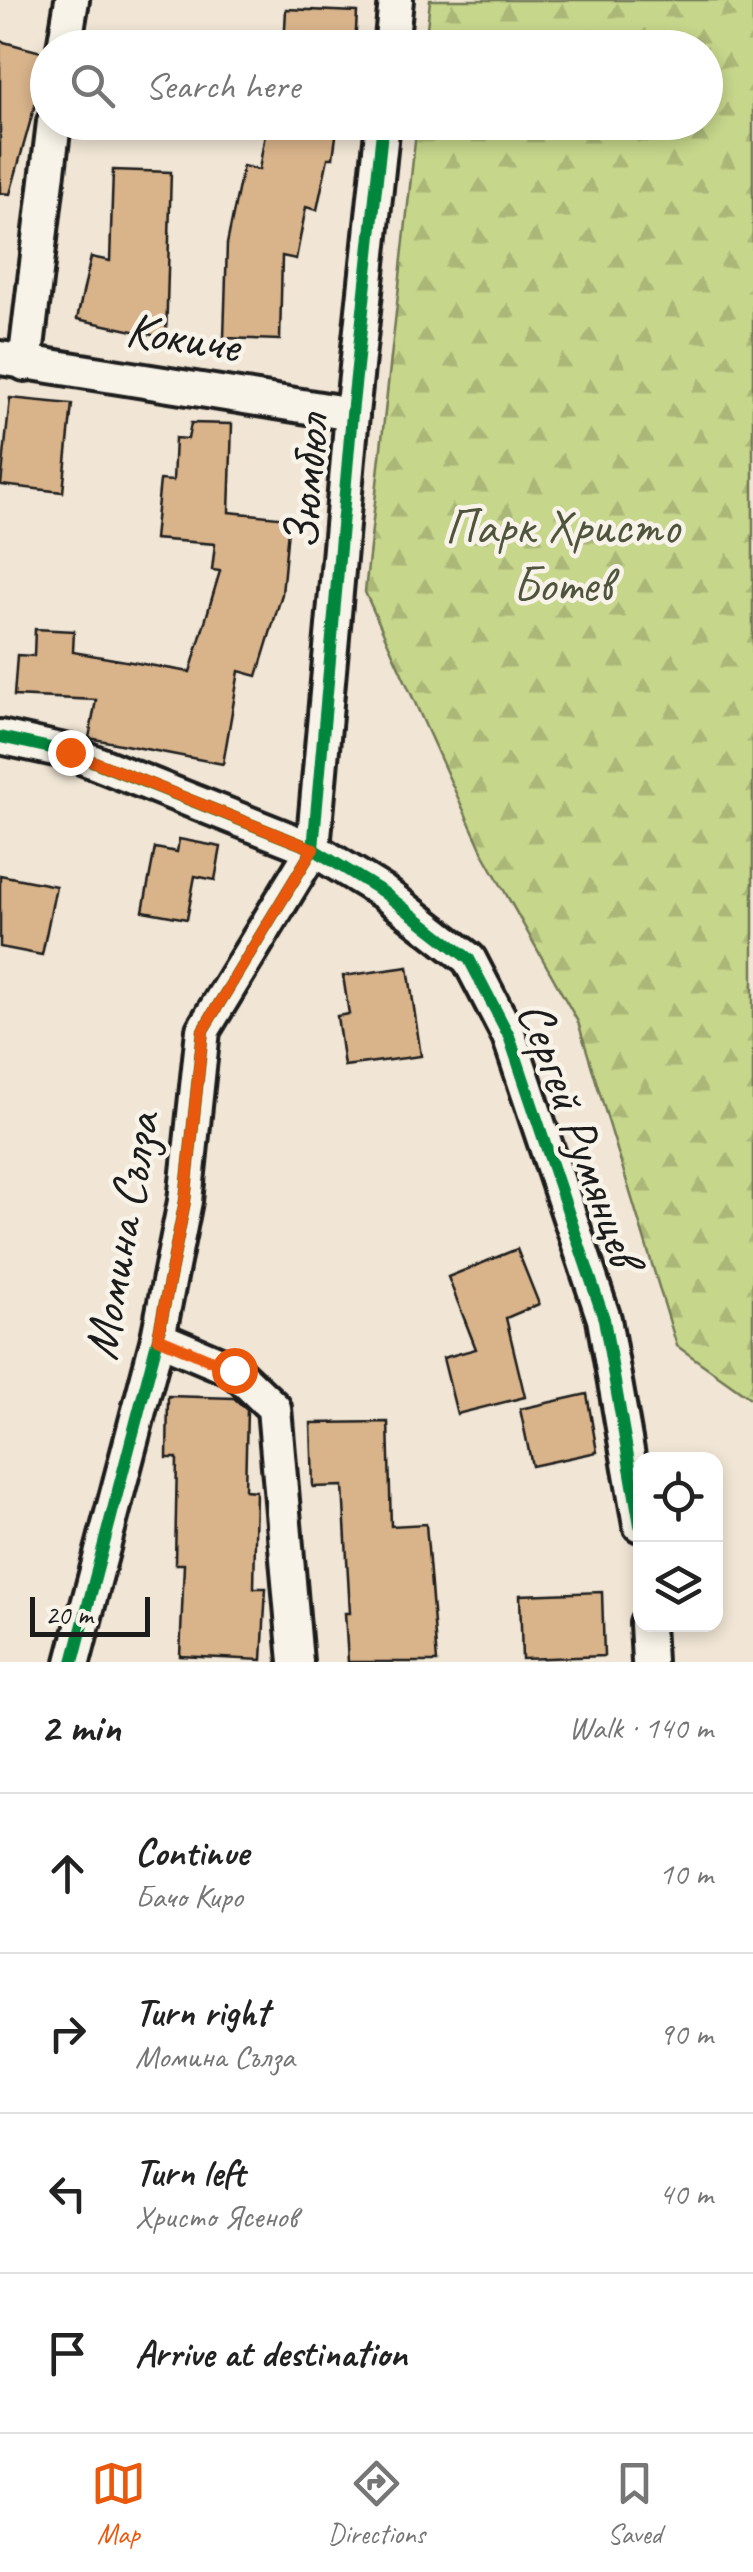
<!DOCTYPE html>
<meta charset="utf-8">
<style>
:root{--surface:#fff;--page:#f6f6f6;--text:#222;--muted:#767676;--line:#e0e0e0;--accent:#ea580c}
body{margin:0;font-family:Caveat,sans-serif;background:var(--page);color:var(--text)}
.controls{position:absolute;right:30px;bottom:30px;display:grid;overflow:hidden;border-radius:20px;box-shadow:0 5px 15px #0003}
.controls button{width:90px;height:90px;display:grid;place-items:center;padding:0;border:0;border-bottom:2px solid var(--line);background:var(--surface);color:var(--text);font:50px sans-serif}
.scale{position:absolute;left:30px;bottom:25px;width:120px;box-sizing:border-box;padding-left:10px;border:5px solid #1c1c1c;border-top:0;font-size:28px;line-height:35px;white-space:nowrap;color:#1c1c1c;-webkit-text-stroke:8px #f7f3e8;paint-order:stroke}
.stop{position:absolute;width:30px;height:30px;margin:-22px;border:8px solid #ea580c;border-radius:50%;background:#fff}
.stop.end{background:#ea580c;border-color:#fff;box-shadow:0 2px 10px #0008}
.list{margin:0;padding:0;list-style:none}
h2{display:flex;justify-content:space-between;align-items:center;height:130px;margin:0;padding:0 40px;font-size:42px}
h2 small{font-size:32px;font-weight:400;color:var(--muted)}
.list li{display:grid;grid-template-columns:65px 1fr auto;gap:30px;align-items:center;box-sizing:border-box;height:160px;padding:0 40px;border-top:2px solid var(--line)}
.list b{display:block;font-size:38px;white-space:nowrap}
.list p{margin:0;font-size:32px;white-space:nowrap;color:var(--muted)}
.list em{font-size:32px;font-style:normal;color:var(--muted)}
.icon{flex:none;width:55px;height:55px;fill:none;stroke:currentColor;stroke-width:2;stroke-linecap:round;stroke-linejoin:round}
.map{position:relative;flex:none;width:753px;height:1662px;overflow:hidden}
.search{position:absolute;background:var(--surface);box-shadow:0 5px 15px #0003;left:30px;right:30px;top:30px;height:110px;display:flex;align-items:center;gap:25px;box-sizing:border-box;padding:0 35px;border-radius:55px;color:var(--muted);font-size:38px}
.sheet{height:770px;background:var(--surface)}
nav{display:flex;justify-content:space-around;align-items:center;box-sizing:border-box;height:140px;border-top:2px solid var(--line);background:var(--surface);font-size:28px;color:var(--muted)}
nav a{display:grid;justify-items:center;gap:5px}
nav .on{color:var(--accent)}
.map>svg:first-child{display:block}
</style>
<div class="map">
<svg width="753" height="1662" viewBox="0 0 753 1662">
<defs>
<pattern id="forest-firs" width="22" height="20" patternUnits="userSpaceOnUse" patternTransform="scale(2.5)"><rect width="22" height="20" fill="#c6d68b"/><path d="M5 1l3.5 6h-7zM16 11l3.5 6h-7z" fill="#aab777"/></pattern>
</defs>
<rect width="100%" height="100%" fill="#f1e6d5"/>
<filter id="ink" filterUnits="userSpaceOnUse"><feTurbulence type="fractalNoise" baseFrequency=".01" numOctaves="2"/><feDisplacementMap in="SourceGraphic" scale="20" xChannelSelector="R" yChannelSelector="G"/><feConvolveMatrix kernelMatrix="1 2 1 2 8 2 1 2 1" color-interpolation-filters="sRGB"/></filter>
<g filter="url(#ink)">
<!-- forest -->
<polygon fill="url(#forest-firs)" stroke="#717954" stroke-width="2.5" points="430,0 753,0 753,1400 677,1346 578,1022 483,853 365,592 417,123 706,122 706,48 425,47"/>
<!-- building -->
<g fill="#d9b48b" stroke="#1c1c1c" stroke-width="2.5">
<polygon points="286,9 357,12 355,48 284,48"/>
<polygon points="0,41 45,53 48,58 10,194 0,193"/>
<polygon points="267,122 338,122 333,158 328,158 317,210 306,207 296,259 282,256 280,340 224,338 227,244 243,166 259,170"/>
<polygon points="113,170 171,172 166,338 77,319 91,257 110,261"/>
<polygon points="10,398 72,404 63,492 1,485"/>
<polygon points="191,423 232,424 229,512 289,518 282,594 257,676 239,671 223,764 89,738 96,700 14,696 17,655 34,656 35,629 74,631 73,652 190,672 220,571 212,570 215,544 154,539 160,480 173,481 175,438 188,439"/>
<polygon points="179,839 221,847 215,880 195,876 187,919 143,911 155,848 177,852"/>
<polygon points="0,875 56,886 42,955 0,947"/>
<polygon points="408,967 421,1056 344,1066 337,1016 349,1014 343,976"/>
<polygon points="517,1249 539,1304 506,1318 525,1397 457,1414 443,1358 476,1349 448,1277"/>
<polygon points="587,1394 597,1452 532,1466 520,1409"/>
<polygon points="168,1396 234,1398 247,1410 245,1490 256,1491 254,1588 266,1588 262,1660 180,1656 184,1564 175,1564 177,1458 167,1458"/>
<polygon points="388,1422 391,1526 426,1524 437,1662 348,1662 345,1613 350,1613 343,1486 313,1487 311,1423"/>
<polygon points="602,1592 604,1656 522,1659 520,1595"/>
</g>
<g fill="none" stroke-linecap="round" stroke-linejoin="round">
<!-- street casing -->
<g stroke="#1c1c1c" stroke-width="40">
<g id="street">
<polyline points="64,48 72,0"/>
<polyline points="391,48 396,0"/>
<polyline points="0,358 352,414"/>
<polyline points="25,364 54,122"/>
<polyline points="0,737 69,752 313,849 383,892 469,959 509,1036 604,1319 640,1525"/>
<polyline points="158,1338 234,1370 274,1408 296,1662"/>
<polyline points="647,1624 649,1662"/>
<polyline points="73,1662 158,1338 185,1201 203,1030 313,849 352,414 383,122"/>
</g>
</g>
<!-- street -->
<use href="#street" stroke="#f7f3e8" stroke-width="32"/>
<!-- cycleway casing -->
<g stroke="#f7f3e8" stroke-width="19">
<g id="cycleway">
<polyline points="0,737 69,752 313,849 383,892 469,959 509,1036 604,1319 640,1525"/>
<polyline points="73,1662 158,1338 185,1201 203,1030 313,849 352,414 383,122"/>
</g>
</g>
<!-- cycleway -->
<use href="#cycleway" stroke="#00873e" stroke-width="12"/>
</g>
</g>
<g fill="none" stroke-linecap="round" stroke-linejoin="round" filter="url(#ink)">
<!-- route -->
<polyline stroke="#ea580c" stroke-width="12" points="70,752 313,849 203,1030 185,1201 158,1338 234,1370"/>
</g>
<g text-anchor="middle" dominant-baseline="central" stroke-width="9" stroke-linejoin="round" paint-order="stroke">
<!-- street labels -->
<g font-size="50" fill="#1c1c1c" stroke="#f7f3e8">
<text transform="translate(183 337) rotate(9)">Кокиче</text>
<text transform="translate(306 482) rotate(-85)">Зюмбюл</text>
<text transform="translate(580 1133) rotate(70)">Сергей Румянцев</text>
<text transform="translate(121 1236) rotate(-80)">Момина Сълза</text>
</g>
<!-- park labels -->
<g font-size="50" fill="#4f543d" stroke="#f7f3e8">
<text x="562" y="526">Парк Христо<tspan x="562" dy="58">Ботев</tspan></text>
</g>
</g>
</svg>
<div class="controls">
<button><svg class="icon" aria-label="locate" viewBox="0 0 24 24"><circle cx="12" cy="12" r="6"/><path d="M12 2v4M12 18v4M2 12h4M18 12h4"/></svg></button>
<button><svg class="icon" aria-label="layers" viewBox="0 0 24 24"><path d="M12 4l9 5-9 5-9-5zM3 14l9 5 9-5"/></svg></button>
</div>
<div class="scale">20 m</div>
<div class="stop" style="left:234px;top:1370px"></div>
<div class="stop end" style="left:70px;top:752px"></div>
<div class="search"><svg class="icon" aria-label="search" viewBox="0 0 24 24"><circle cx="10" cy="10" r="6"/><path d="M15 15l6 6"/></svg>Search here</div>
</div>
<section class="sheet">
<h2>2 min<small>Walk · 140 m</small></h2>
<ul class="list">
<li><svg class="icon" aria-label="ahead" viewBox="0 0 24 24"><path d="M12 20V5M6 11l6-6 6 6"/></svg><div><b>Continue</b><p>Бачо Киро</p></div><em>10 m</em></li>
<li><svg class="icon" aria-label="right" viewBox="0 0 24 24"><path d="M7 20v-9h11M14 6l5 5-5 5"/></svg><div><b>Turn right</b><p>Момина Сълза</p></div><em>90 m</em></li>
<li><svg class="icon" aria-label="left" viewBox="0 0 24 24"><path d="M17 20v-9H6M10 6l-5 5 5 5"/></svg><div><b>Turn left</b><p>Христо Ясенов</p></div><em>40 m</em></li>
<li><svg class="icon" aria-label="arrive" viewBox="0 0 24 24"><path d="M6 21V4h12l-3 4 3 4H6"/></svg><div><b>Arrive at destination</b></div></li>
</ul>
</section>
<nav>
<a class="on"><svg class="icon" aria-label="map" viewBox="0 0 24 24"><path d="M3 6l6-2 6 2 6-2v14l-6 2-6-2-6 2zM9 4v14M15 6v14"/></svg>Map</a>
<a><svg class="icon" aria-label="directions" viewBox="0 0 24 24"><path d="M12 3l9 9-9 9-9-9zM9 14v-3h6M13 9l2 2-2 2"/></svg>Directions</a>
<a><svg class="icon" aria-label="saved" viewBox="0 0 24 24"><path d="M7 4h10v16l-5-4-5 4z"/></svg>Saved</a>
</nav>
